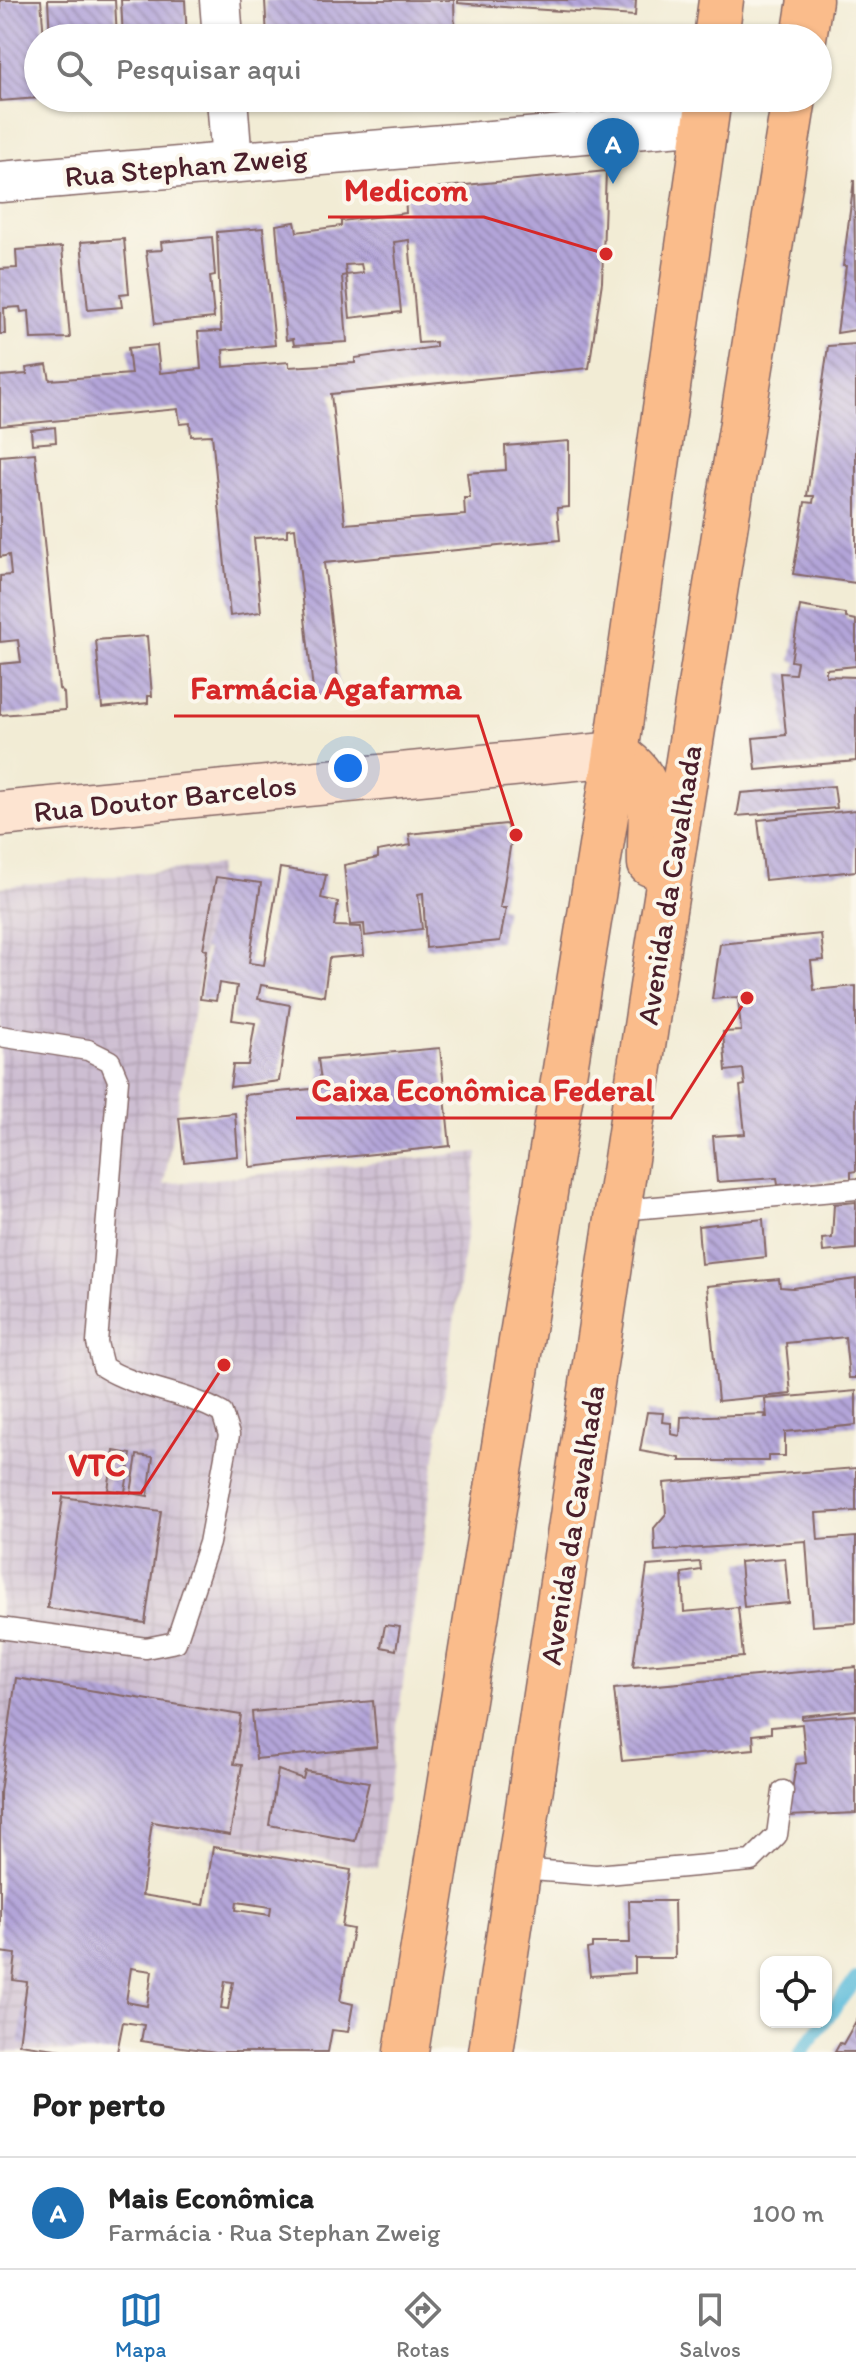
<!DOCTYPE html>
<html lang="pt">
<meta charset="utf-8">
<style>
:root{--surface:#fff;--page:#f2f2f2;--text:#222;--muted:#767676;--line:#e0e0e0;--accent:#1f6fb2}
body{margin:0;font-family:Itim,sans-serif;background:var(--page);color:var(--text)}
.controls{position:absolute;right:24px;bottom:24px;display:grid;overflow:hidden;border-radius:16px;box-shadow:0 2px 6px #0004}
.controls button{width:72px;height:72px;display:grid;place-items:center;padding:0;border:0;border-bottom:2px solid var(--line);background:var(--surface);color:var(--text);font:40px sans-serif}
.you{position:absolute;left:348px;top:768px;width:28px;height:28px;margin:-20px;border:6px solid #fff;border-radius:50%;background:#1a73e8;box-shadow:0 0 0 12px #1a73e833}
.badge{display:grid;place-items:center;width:52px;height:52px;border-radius:50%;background:var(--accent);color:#fff;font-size:26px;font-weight:700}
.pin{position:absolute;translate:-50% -66px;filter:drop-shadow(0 2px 4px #0008)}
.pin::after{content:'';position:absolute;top:42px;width:28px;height:24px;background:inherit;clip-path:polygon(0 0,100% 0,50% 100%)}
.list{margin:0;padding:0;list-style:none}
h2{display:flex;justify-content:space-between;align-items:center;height:104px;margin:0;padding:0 32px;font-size:34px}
h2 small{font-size:26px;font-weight:400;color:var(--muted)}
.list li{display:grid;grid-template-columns:52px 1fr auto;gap:24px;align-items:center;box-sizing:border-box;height:112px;padding:0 32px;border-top:2px solid var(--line)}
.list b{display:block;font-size:30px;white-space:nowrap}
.list p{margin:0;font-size:26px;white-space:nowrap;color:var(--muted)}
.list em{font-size:26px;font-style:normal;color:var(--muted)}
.icon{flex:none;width:44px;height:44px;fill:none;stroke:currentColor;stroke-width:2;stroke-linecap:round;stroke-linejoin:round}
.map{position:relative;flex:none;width:856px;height:2052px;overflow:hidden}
.search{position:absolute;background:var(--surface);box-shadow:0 2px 6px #0004;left:24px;right:24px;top:24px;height:88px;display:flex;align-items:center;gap:20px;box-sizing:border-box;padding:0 28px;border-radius:44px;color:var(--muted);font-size:30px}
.sheet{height:216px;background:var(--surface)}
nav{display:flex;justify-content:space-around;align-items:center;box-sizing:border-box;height:112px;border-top:2px solid var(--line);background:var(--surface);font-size:22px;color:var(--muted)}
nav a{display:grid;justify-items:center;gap:4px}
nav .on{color:var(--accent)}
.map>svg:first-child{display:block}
</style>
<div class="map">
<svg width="856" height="2052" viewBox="0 0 856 2052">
<defs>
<pattern id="industrial-grid" width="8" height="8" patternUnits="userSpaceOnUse" patternTransform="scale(2)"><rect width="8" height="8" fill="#cdbed2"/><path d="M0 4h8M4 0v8" fill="none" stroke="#b2a3b4"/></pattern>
<pattern id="building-back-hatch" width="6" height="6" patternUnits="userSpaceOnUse" patternTransform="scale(2)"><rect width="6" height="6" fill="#b3a5d9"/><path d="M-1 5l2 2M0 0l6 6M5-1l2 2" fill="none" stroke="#9486b0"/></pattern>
</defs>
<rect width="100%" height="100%" fill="#fbf7ec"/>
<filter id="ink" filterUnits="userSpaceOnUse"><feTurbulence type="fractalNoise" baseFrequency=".0125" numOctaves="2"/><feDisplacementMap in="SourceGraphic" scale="16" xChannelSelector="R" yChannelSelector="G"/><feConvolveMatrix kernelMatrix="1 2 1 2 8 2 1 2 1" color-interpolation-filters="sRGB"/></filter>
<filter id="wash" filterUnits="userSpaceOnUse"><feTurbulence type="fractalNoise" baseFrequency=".006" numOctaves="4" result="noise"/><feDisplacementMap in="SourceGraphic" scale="32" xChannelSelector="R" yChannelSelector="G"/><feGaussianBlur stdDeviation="1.8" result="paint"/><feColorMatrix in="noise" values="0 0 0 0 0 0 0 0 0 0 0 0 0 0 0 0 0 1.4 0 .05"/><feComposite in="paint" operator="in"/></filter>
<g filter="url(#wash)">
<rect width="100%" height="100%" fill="#f2ecd5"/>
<!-- industrial -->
<polygon fill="url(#industrial-grid)" points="219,865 164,1184 478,1152 377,1868 152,1829 115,2052 0,2052 0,887"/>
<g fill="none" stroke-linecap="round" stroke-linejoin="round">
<!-- stream -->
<g stroke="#5bbbda" stroke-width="14">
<polyline points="826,2019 856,1979"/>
<polyline points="801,2052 824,2022"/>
</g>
</g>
<g id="blocks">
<!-- building -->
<g fill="url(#building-back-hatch)" fill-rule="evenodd">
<polygon points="0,0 41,0 44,38 38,38 38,98 0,101"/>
<polygon points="48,0 115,0 117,38 50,38"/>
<polygon points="121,0 185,0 187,38 123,38"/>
<polygon points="265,0 454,0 455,38 267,38"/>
<polygon points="458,0 636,0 635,16 516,8 458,3"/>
<path d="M606,171L602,282L589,368L331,394L345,524L465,515L464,498H470L467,473L506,470L505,446L569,441V507L557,508L560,540L324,563L340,696L314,699L295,528L287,529V536L254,538L261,612L230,616L212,435L191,436L190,423L180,424L178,409L0,426V376L27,374L26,368L47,365L50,380L131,374L128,348L157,345L160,373L201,369L198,332L221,331L217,232L263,228L275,345L223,350L224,367L289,362V367L355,363V358L436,347V342L418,343L409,240L394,242L401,312L350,318L346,275L342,276L347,342L294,345L293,339L286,340L276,225L295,222L297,232L341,226V221L406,213L405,191ZM361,264L363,273L346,275L345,265Z"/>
<polygon points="854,180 856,330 837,333 846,266 843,266"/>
<polygon points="212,237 215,275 210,276 214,318 155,324 146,251 162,250 161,242"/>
<polygon points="124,239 129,293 120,294 122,307 88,310 81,242"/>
<polygon points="62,247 70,338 31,339 29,311 21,312 20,307 4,308 5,334 0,334 0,269 17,268 16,250"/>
<polygon points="856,344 856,583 793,574 805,502 813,503 814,496 807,496 828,346"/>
<polygon points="55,427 56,442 32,444 31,430"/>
<polygon points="35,453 59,689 64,693 65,710 0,715 0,664 21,662 18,640 0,642 0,576 11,575 9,555 0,557 0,456"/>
<polygon points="800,606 846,614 846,618 856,620 856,666 826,669 826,676 856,677 856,761 756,770 753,738 786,735 780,673 795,674 797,662 791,661"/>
<polygon points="147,636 152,696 148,696 148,703 102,708 96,640"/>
<polygon points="834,786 837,808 737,816 741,793"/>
<polygon points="856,810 856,871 765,880 758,820"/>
<polygon points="506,824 512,836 500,908 506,908 500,941 426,948 423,893 418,894 422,929 365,936 364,924 350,925 344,865 378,858 378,851 411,845 409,834"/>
<polygon points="280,868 326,875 321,898 338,902 334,926 361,927 364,955 329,958 324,996 261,985 258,999 290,1005 279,1081 230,1087 233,1065 248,1065 255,1023 232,1020 237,986 219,983 216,1001 200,999 207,950 203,949 216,877 261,883 249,963 264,965"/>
<polygon points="821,934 824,960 811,961 814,990 856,986 856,1171 851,1172 851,1179 778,1185 777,1178 717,1182 713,1136 745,1134 740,1086 745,1085 743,1069 726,1071 723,1032 741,1031 738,997 712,999 720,944"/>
<polygon points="440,1048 450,1146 250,1167 244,1095 322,1088 318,1059"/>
<polygon points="235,1113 238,1156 184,1162 179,1118"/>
<polygon points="856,1202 856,1249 823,1252 822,1239 832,1238 834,1204"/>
<polygon points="763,1219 766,1257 701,1264 698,1226"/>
<polygon points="779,1279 780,1287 793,1288 856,1279 856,1378 849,1378 845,1337 786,1343 791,1394 718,1401 707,1286"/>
<polygon points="856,1391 856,1425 785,1432 785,1456 768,1456 768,1461 680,1461 680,1458 640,1451 647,1412 663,1413 662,1422 671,1423 671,1434 680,1436 681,1417 766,1414 765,1417 767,1417 765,1399"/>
<polygon points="114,1451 131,1454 125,1492 108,1490"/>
<polygon points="137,1455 153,1457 148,1496 131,1493"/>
<polygon points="856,1468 856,1511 816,1513 818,1540 856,1537 856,1623 812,1626 806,1541 655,1551 654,1528 666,1514 664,1483"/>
<polygon points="63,1497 161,1511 145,1623 47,1608"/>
<polygon points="785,1558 789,1603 744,1607 740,1562"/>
<polygon points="700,1562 701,1570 682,1573 684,1612 738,1607 743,1657 633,1666 647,1566"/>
<polygon points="385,1625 400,1627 396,1650 381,1647"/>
<polygon points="856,1667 856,1710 802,1716 802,1719 856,1715 856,1813 788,1816 796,1764 806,1763 802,1724 771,1727 771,1733 753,1735 754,1749 622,1761 614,1689"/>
<path d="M16,1678L241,1715L234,1764L242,1765L230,1835L152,1822L142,1895L204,1905L213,1847L351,1870L342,1927L353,1929L340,2001L353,2004L348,2032L332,2030L328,2052H216L141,2041L144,2025L123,2022L117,2052H77L19,2044L27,1982L13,1980L16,1954L0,1952V1792ZM237,1902L271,1907L270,1915L236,1910ZM131,1968L152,1971L147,2006L126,2002ZM225,1981L233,1982L228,2009L221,2008Z"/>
<polygon points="373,1701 377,1747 256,1759 252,1712"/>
<polygon points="278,1770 303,1779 305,1771 369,1782 355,1841 269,1825"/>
<polygon points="629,1901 674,1901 675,1958 635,1958 635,1973 590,1976 587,1949 592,1948 592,1943 630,1943"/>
<polygon points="856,2021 856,2052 835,2052 840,2043 843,2044"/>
</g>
</g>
</g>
<g filter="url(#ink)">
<use href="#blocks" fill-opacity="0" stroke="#856766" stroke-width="2"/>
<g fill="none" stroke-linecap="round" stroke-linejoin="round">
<!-- lane casing -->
<g stroke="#856766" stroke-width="23">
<g id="lane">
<path d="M0,1036L88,1050L110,1061L118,1080L97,1343L103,1367C140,1390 184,1391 222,1413L229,1435L209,1543L176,1642L146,1648L0,1628"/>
<polyline points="621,1210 856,1189"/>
<polyline points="519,1869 596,1875 751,1861 777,1835 783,1791"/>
</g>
</g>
<!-- street casing -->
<g stroke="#856766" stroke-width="43">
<g id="street">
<polyline points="220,0 223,38"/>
<polyline points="227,98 232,162"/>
<polyline points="0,182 706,123"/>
</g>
</g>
<!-- secondary casing -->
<g stroke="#856766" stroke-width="47">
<polyline id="secondary" points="0,814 616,754"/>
</g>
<!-- primary casing -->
<g stroke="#856766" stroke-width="47">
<g id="primary">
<polyline points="716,38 721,0"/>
<polyline points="804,38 810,0"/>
<path d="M616,754C663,782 648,817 650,864"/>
<polyline points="406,2052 616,754 709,98"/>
<polyline points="491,2052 657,954 794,98"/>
</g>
</g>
<!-- lane -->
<use href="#lane" stroke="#fff" stroke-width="20"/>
<!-- street -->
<use href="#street" stroke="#fff" stroke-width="40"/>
<!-- secondary -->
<use href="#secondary" stroke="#fde4d1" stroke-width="44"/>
<!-- primary -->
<use href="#primary" stroke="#fabc8b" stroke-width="44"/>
</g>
</g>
<g text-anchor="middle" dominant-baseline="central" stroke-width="8" stroke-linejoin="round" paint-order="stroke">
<!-- street labels -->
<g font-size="30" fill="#4a1f2b" stroke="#fbf7ec">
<text transform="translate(186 166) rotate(-5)">Rua Stephan Zweig</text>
<text transform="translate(165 798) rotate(-6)">Rua Doutor Barcelos</text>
<text transform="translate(669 885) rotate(-81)">Avenida da Cavalhada</text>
<text transform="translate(572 1525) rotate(-81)">Avenida da Cavalhada</text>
</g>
</g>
<!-- callouts -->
<path fill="none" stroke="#d62828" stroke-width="3" d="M606 254L484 217H328M516 835L478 716H174M747 998L671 1118H296M224 1365L141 1493H52"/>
<g fill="#d62828" stroke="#fbf7ec" stroke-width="3">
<circle cx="606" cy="254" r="8"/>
<circle cx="516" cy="835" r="8"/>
<circle cx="747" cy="998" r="8"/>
<circle cx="224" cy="1365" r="8"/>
</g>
<g font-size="32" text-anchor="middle" font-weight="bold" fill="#d62828" stroke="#fbf7ec" stroke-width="8" stroke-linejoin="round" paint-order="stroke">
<text x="406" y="201">Medicom</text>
<text x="326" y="699">Farmácia Agafarma</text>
<text x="483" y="1101">Caixa Econômica Federal</text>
<text x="97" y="1476">VTC</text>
</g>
</svg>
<div class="controls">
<button><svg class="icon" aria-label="locate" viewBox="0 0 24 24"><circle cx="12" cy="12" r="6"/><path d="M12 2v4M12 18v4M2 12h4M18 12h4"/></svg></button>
</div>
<div class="you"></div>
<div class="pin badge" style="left:613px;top:184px">A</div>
<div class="search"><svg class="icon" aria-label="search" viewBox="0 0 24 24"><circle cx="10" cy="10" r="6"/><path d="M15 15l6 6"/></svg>Pesquisar aqui</div>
</div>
<section class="sheet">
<h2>Por perto<small></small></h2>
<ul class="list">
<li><span class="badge">A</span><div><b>Mais Econômica</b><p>Farmácia · Rua Stephan Zweig</p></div><em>100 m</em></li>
</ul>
</section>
<nav>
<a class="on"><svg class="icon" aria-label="map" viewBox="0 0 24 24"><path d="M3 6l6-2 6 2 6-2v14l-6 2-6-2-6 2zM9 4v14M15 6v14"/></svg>Mapa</a>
<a><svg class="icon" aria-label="directions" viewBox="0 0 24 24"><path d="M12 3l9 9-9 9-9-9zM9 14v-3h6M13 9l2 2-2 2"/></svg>Rotas</a>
<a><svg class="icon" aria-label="saved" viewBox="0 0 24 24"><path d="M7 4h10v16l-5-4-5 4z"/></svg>Salvos</a>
</nav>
